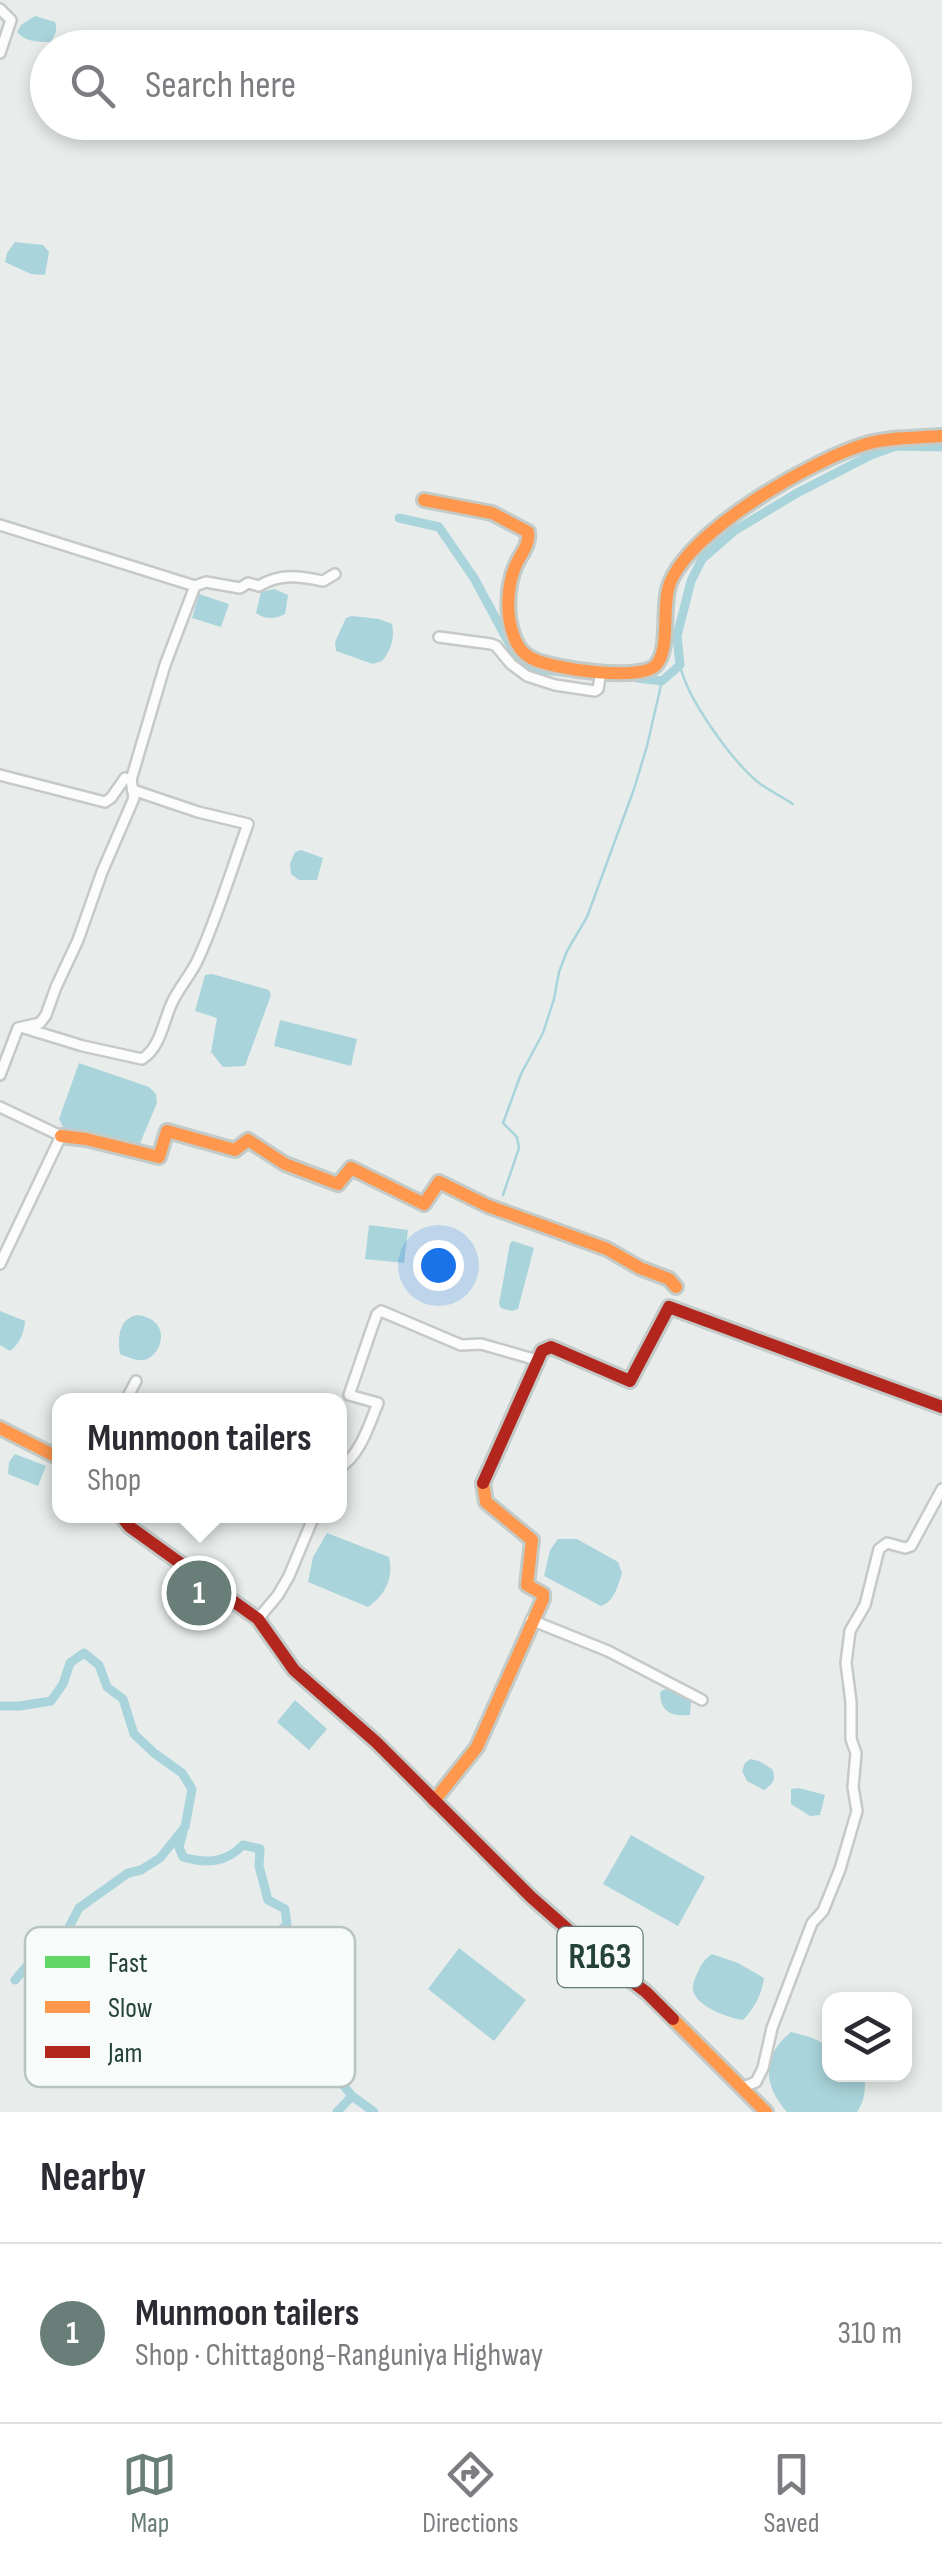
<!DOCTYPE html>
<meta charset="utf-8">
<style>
:root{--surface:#fff;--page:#f7f7f7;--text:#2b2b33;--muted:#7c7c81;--line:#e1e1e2;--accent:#697e78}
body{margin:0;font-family:"Sofia Sans Condensed",sans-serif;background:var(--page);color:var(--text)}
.controls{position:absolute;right:30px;bottom:30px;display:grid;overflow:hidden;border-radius:20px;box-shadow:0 5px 15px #0003}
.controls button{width:90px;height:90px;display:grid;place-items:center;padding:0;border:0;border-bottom:2px solid var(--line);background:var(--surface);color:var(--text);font:50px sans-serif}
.you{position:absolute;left:438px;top:1265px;width:35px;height:35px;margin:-25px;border:8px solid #fff;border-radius:50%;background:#1a73e8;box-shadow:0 0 0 15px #1a73e833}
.badge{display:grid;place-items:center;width:65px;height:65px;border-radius:50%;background:var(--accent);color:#fff;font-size:32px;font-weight:700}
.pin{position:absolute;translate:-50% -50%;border:5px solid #fff;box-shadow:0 2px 10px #0006}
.popup{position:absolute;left:52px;top:1393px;width:295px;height:130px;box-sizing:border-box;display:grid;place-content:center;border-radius:20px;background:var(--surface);filter:drop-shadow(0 2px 8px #0005);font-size:32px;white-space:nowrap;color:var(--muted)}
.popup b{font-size:38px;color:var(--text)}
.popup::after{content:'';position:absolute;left:50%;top:100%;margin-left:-20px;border:20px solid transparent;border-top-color:var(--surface)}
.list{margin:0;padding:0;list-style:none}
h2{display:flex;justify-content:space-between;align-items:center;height:130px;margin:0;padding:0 40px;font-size:42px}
h2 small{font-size:32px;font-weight:400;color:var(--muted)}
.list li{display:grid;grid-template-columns:65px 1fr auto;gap:30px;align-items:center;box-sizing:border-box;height:180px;padding:0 40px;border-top:2px solid var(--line)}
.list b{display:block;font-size:38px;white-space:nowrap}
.list p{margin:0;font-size:32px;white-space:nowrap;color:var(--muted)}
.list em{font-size:32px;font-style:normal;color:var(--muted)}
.icon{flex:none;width:55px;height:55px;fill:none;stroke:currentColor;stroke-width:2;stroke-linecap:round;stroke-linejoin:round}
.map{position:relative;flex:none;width:942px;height:2112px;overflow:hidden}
.search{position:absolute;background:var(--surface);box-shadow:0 5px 15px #0003;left:30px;right:30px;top:30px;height:110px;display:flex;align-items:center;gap:25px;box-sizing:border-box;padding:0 35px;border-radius:55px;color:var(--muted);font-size:38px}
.sheet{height:310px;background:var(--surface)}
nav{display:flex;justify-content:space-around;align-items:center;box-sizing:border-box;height:140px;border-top:2px solid var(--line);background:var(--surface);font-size:28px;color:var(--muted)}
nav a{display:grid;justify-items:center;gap:5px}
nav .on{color:var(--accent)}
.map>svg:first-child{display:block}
</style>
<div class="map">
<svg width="942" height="2112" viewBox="0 0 942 2112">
<rect width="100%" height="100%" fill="#e8edeb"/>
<!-- water -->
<g fill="#a9d4db">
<path d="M35,16L55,22C58,30 55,36 50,42C38,42 25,42 17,32L21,25Z"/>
<polygon points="15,242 43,245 49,252 45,275 31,274 5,262 7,253"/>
<path d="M274,589L288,595L285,614C275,619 265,620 256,613L261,592Z"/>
<polygon points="199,594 229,604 221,627 192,618"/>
<path d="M352,616L379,619L392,624C395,637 391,651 382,661L373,664L336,651L335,642L346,618Z"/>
<polygon points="301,850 323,858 317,880 299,880 291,874 290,863 295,852"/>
<polygon points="212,974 269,990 271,995 245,1066 223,1067 211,1052 217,1018 195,1011 205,975"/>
<polygon points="280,1020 357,1039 351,1066 274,1046"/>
<polygon points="79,1063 149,1087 156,1094 157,1103 138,1148 134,1150 63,1127 59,1119"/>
<polygon points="369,1225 408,1230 404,1263 365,1259"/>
<polygon points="513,1241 534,1248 518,1309 512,1311 501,1308 499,1304 510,1243"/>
<path d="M0,1311L25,1321C24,1333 20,1343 10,1351L0,1345Z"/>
<path d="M137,1315C173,1319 163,1356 144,1360C136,1361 127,1357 120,1354C118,1338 118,1319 137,1315Z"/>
<polygon points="15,1454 46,1466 38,1486 8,1474 9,1462"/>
<path d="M327,1533L389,1557C394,1578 385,1595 368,1607L308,1582L313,1557Z"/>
<path d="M558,1539H577L618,1562L622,1573C618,1586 614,1602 601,1606L544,1576L550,1550Z"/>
<path d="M665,1689L677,1692L691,1701L690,1715C672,1717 660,1712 660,1692Z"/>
<polygon points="295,1700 327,1729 309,1750 277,1722"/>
<path d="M750,1759L759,1761L772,1769C777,1779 772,1785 764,1790L747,1781L742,1771L745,1763Z"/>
<polygon points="799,1788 825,1795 820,1815 810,1816 791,1804 791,1789"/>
<polygon points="631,1835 705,1877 678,1926 603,1884"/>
<polygon points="459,1948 526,2000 494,2041 428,1989"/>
<path d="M712,1954L738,1963L764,1978C762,1994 754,2009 743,2020C729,2018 696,2007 693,1990C692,1987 695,1977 697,1974C701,1965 704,1959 712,1954Z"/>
<path d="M791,2032L810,2037L829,2046L830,2074L864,2075C866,2087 865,2101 857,2112H787C763,2085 761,2056 791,2032Z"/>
</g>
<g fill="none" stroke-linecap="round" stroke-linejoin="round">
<!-- stream -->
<g stroke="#a9d4db" stroke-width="2.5">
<path d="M680,665C687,699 732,761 759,783C770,791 782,797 793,804"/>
<polyline points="503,1195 519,1148 517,1137 503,1123 521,1074 543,1033 554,999 559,972 567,951 587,917 634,789 647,746 662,681"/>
</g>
<!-- canal -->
<g stroke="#a9d4db" stroke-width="9">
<polyline points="399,518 439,527 474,578 515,654 533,669 562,672"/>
<polyline points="637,678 662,681 680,665 677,636 691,581 702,559 734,531 797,493 871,455 896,446 942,447"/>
<polyline points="0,1706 20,1706 51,1701 63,1684 70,1663 84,1653 99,1665 107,1687 123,1699 134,1734 154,1753 182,1773 192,1789 185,1827 160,1858 141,1870 128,1873 79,1908 68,1929 51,1946 32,1960 15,1980"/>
<path d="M183,1832L179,1847L183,1857C206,1864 226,1863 243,1845L260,1849L259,1866L268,1900L285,1909L287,1924C275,1937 260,1942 246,1953C236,1962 229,1976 223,1988L239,2006L265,2013L294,2030L316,2051L352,2096L374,2112"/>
<polyline points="337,2112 352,2096"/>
</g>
<!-- street casing -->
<g stroke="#c5cac8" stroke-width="14">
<g id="street">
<polyline points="0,9 11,20 0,53"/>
<polyline points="0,525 195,586"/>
<polyline points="439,637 491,644 496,646 511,664 527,676 555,685 595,691 598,689 601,671"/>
<polyline points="0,775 105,802 111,798 125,778 131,780"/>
<path d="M24,1028L83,1046L142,1059C160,1048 163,1023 171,1005C178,988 192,974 199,957C218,915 232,868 248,824L198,812L133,790"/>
<path d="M0,1075L18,1028L40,1023L46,1015L56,987L78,940L102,872L134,798L131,780L165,665L195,586L206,582L240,588L248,583L259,586C280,573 299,576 323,581L335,574"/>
<polyline points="0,1107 61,1136 0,1264"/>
<polyline points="126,1400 136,1381"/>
<path d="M339,1468C360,1456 369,1425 378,1403L349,1395L373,1325L377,1314L381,1311L461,1345L481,1344L537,1360"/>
<polyline points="258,1619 278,1595 289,1576 314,1516"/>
<polyline points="531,1620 608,1651 702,1700"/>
<polyline points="741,2088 756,2082 763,2068 772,2028 812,1923 823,1911 840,1869 857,1811 853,1787 856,1753 851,1739 851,1702 846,1663 850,1631 865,1605 879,1549 887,1543 905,1548 911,1546 942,1489"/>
</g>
</g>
<!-- slow casing -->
<g stroke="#c3cbc8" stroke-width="18">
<g id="slow">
<path d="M424,500L492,513L528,532C530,546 520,554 515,567C507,587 506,614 513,634C516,644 521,653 531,658C550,669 642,682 656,665C671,648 661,606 670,583C691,530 812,460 866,444C890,437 917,438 942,436"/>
<polyline points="61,1136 86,1139 159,1157 167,1131 235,1150 248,1140 285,1164 338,1184 351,1168 424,1204 439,1182 488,1206 607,1249 640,1268 669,1279 676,1287"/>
<polyline points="0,1428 59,1458"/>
<polyline points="434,1801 477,1747 543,1599 543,1594 527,1585 532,1540 486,1502 483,1483"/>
<polyline points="673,2019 766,2112"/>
</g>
</g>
<!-- jam casing -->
<g stroke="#c3cbc8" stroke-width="18">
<g id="jam">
<polyline points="483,1483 542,1351 551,1347 630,1381 669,1307 942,1407"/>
<polyline points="121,1516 130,1527 258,1619 294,1670 376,1742 531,1897 598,1956 646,1992 673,2019"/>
</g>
</g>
<!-- street -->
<use href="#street" stroke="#fcfcfc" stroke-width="9"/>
<!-- slow -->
<use href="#slow" stroke="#ff974d" stroke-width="12"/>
<!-- jam -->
<use href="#jam" stroke="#b3261e" stroke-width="12"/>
</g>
<g text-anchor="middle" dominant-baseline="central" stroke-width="10" stroke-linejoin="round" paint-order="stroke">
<!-- shield labels -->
<rect fill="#f7fbf9" stroke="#637a73" stroke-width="2.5" x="557.5" y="1927" width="85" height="60" rx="8"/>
<g font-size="35" font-weight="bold" fill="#24423a">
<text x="600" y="1957">R163</text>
</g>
</g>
<!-- legend -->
<rect x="25" y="1927" width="330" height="160" rx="15" fill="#f7fbf9" stroke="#b8c4c0" stroke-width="2.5"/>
<rect x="45" y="1956" width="45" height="12" fill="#63d668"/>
<rect x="45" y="2001" width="45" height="12" fill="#ff974d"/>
<rect x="45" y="2046" width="45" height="12" fill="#b3261e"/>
<g font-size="28" fill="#24423a">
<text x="108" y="1972">Fast</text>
<text x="108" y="2017">Slow</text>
<text x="108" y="2062">Jam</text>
</g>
</svg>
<div class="controls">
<button><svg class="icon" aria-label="layers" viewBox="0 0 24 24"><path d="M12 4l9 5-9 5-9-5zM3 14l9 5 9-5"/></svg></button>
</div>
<div class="you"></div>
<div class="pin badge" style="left:199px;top:1593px">1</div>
<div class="popup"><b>Munmoon tailers</b>Shop</div>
<div class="search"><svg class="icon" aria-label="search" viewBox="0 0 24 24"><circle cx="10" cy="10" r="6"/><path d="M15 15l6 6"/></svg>Search here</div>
</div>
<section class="sheet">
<h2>Nearby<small></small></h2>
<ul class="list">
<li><span class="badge">1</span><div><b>Munmoon tailers</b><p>Shop · Chittagong-Ranguniya Highway</p></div><em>310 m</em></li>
</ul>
</section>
<nav>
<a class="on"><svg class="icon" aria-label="map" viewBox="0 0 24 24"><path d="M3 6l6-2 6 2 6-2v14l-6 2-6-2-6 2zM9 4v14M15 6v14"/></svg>Map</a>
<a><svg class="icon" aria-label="directions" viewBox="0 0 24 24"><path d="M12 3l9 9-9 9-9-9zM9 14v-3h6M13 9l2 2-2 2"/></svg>Directions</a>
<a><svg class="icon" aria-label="saved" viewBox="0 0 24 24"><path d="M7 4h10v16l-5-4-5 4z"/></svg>Saved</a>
</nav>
